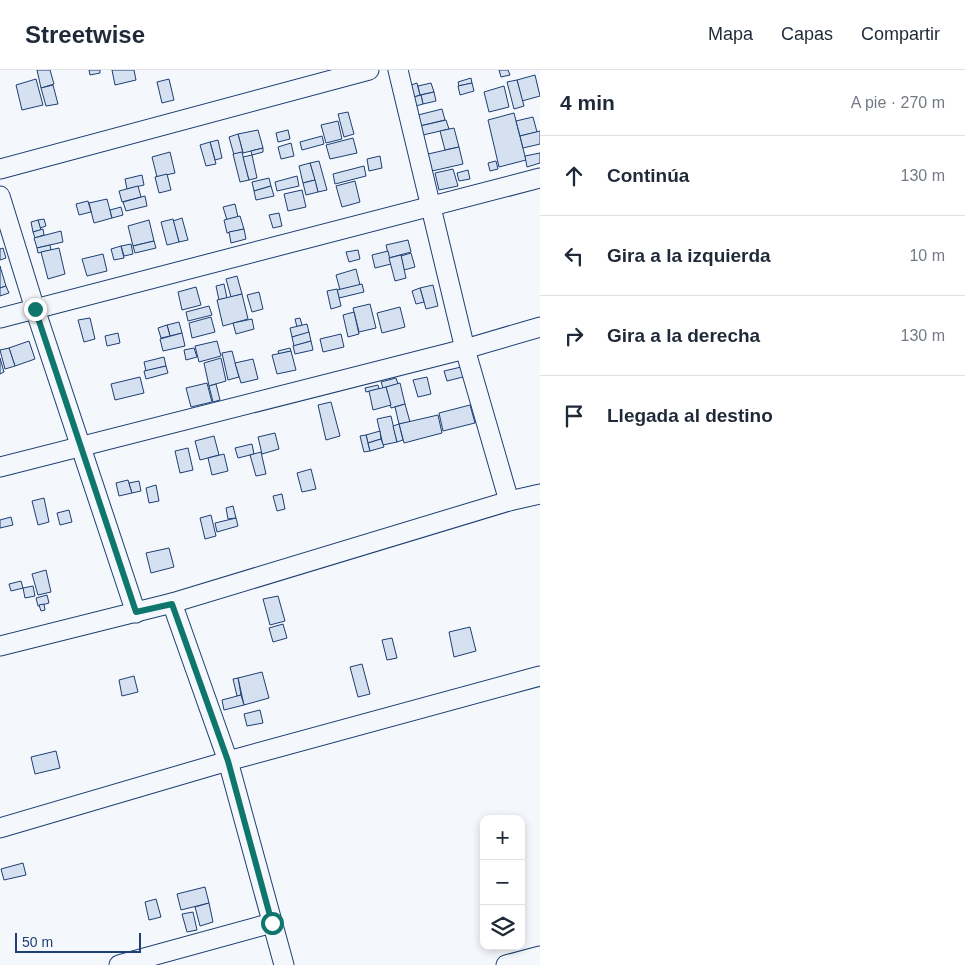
<!DOCTYPE html>
<html lang="es">
<meta charset="utf-8">
<style>
:root{--surface:#fff;--page:#f2f2f3;--text:#1f2937;--muted:#747a83;--line:#e0e1e3}
body{margin:0;font-family:Arial,sans-serif;background:var(--page);color:var(--text)}
.controls{position:absolute;right:15px;bottom:15px;display:grid;overflow:hidden;border-radius:10px;box-shadow:0 2px 8px #0003}
.controls button{width:45px;height:45px;display:grid;place-items:center;padding:0;border:0;border-bottom:1px solid var(--line);background:var(--surface);color:var(--text);font:25px sans-serif}
.scale{position:absolute;left:15px;bottom:12px;width:126px;box-sizing:border-box;padding-left:5px;border:2px solid #1d3f73;border-top:0;font-size:14px;line-height:18px;white-space:nowrap;color:#1d3f73;-webkit-text-stroke:4px #f4f7fb;paint-order:stroke}
.stop{position:absolute;width:15px;height:15px;margin:-11px;border:4px solid #0f766e;border-radius:50%;background:#fff}
.stop.end{background:#0f766e;border-color:#fff;box-shadow:0 1px 5px #0008}
.list{margin:0;padding:0;list-style:none}
h2{display:flex;justify-content:space-between;align-items:center;height:65px;margin:0;padding:0 20px;font-size:21px}
h2 small{font-size:16px;font-weight:400;color:var(--muted)}
.list li{display:grid;grid-template-columns:32px 1fr auto;gap:15px;align-items:center;box-sizing:border-box;height:80px;padding:0 20px;border-top:1px solid var(--line)}
.list b{display:block;font-size:19px;white-space:nowrap}
.list em{font-size:16px;font-style:normal;color:var(--muted)}
.icon{flex:none;width:28px;height:28px;fill:none;stroke:currentColor;stroke-width:2;stroke-linecap:round;stroke-linejoin:round}
.map{position:relative;flex:none;width:540px;height:895px;overflow:hidden}
header{display:flex;align-items:center;gap:30px;box-sizing:border-box;height:70px;padding:0 25px;background:var(--surface);border-bottom:1px solid var(--line)}
header strong{font-size:24px}
nav{display:flex;gap:28px;margin-inline-start:auto;font-size:18px}
main{display:flex}
aside{flex:1;background:var(--surface)}
.map>svg:first-child{display:block}
</style>
<header>
<strong>Streetwise</strong>
<nav><a>Mapa</a><a>Capas</a><a>Compartir</a></nav>
</header>
<main>
<div class="map">
<svg width="540" height="895" viewBox="0 0 540 895">
<rect width="100%" height="100%" fill="#f4f7fb"/>
<!-- building -->
<g fill="#d5e0f0" stroke="#1d3f73">
<polygon points="37,0 50,0 54,14 41,18"/>
<polygon points="89,0 100,0 100,3 90,5"/>
<polygon points="112,0 134,0 136,10 115,15"/>
<polygon points="499,0 508,0 510,5 501,7"/>
<polygon points="535,5 540,26 522,31 517,10"/>
<polygon points="471,8 472,13 459,16 458,12"/>
<polygon points="36,9 43,35 22,40 16,15"/>
<polygon points="169,9 174,30 162,33 157,12"/>
<polygon points="517,10 524,36 514,39 507,12"/>
<polygon points="417,13 420,25 414,27 411,15"/>
<polygon points="431,13 434,22 420,25 418,16"/>
<polygon points="472,13 474,21 460,25 458,16"/>
<polygon points="53,15 58,34 46,36 41,18"/>
<polygon points="504,16 509,37 489,42 484,22"/>
<polygon points="434,22 436,31 423,34 421,25"/>
<polygon points="421,25 423,34 416,36 414,27"/>
<polygon points="442,39 445,50 420,56 418,45"/>
<polygon points="348,42 354,64 344,67 338,44"/>
<polygon points="514,43 526,90 499,97 488,50"/>
<polygon points="533,47 537,62 520,66 516,51"/>
<polygon points="446,50 449,59 423,65 420,56"/>
<polygon points="338,51 342,69 326,73 321,55"/>
<polygon points="454,58 459,77 445,80 440,61"/>
<polygon points="258,60 263,78 243,83 238,64"/>
<polygon points="288,60 290,69 278,72 276,63"/>
<polygon points="540,61 540,74 523,78 520,66"/>
<polygon points="238,64 243,83 234,85 229,67"/>
<polygon points="322,66 324,74 302,80 300,72"/>
<polygon points="353,68 357,83 330,89 326,75"/>
<polygon points="218,70 222,88 215,90 210,72"/>
<polygon points="210,72 216,94 206,96 200,75"/>
<polygon points="291,73 294,86 281,89 278,77"/>
<polygon points="459,77 463,94 432,101 428,84"/>
<polygon points="263,78 263,82 252,85 251,81"/>
<polygon points="170,82 175,103 157,107 152,87"/>
<polygon points="242,82 249,110 240,112 233,84"/>
<polygon points="540,83 540,93 527,97 525,86"/>
<polygon points="252,85 257,108 249,110 243,87"/>
<polygon points="380,86 382,98 369,101 367,89"/>
<polygon points="319,91 327,120 318,122 310,93"/>
<polygon points="496,91 498,99 490,101 488,93"/>
<polygon points="310,93 315,110 303,113 299,96"/>
<polygon points="364,96 366,106 335,114 333,104"/>
<polygon points="453,99 458,116 439,120 435,103"/>
<polygon points="468,100 470,109 459,111 457,103"/>
<polygon points="167,104 171,120 159,123 155,107"/>
<polygon points="142,105 144,115 127,119 125,109"/>
<polygon points="297,106 299,116 277,121 275,112"/>
<polygon points="269,108 271,116 254,121 252,112"/>
<polygon points="315,110 318,122 306,125 303,113"/>
<polygon points="355,111 360,132 342,137 336,116"/>
<polygon points="138,116 141,127 122,132 119,121"/>
<polygon points="271,116 274,126 256,130 254,121"/>
<polygon points="302,120 306,137 288,141 284,124"/>
<polygon points="145,126 147,136 126,141 123,132"/>
<polygon points="107,129 112,148 94,153 89,133"/>
<polygon points="88,131 91,142 79,145 76,134"/>
<polygon points="235,134 238,147 227,150 223,137"/>
<polygon points="121,137 123,145 112,148 110,140"/>
<polygon points="279,143 282,156 273,158 269,145"/>
<polygon points="240,146 244,159 227,163 224,150"/>
<polygon points="182,148 188,170 179,172 173,151"/>
<polygon points="44,149 46,156 40,158 38,150"/>
<polygon points="173,149 179,172 167,175 161,152"/>
<polygon points="38,150 41,160 33,162 31,152"/>
<polygon points="149,150 154,171 133,176 128,156"/>
<polygon points="43,159 44,165 35,168 33,162"/>
<polygon points="244,159 246,169 231,173 229,162"/>
<polygon points="61,161 63,172 37,178 34,168"/>
<polygon points="408,170 411,182 389,188 386,175"/>
<polygon points="154,171 156,178 135,183 133,176"/>
<polygon points="131,174 133,184 124,186 121,176"/>
<polygon points="50,175 51,180 38,183 37,178"/>
<polygon points="121,176 124,188 114,190 111,179"/>
<polygon points="3,178 6,188 0,190 0,179"/>
<polygon points="59,178 65,204 48,209 41,182"/>
<polygon points="358,180 360,189 349,192 346,182"/>
<polygon points="388,181 391,194 375,198 372,185"/>
<polygon points="411,183 415,197 404,200 401,186"/>
<polygon points="103,184 107,201 87,206 82,189"/>
<polygon points="401,185 406,208 395,211 389,188"/>
<polygon points="0,196 6,216 0,218"/>
<polygon points="356,199 360,215 340,220 336,205"/>
<polygon points="237,206 242,224 231,227 226,209"/>
<polygon points="224,214 227,228 219,230 216,216"/>
<polygon points="362,214 364,222 339,228 337,220"/>
<polygon points="433,215 438,236 426,239 420,218"/>
<polygon points="6,216 9,223 0,226 0,218"/>
<polygon points="196,217 201,235 182,240 178,222"/>
<polygon points="420,218 424,232 416,234 412,221"/>
<polygon points="337,219 341,236 331,239 327,221"/>
<polygon points="259,222 263,239 252,242 247,225"/>
<polygon points="242,224 248,249 223,256 217,230"/>
<polygon points="370,234 376,258 359,262 353,238"/>
<polygon points="209,236 212,245 188,251 186,242"/>
<polygon points="400,237 405,257 382,263 377,243"/>
<polygon points="354,242 359,264 348,267 343,245"/>
<polygon points="211,247 215,262 192,268 189,253"/>
<polygon points="90,248 95,269 84,272 78,250"/>
<polygon points="300,248 302,255 297,257 295,249"/>
<polygon points="252,249 254,259 236,264 233,253"/>
<polygon points="179,252 182,263 170,266 167,255"/>
<polygon points="307,254 309,263 292,267 290,258"/>
<polygon points="167,255 170,266 161,268 158,258"/>
<polygon points="309,262 311,271 294,276 292,267"/>
<polygon points="118,263 120,273 107,276 105,266"/>
<polygon points="182,263 185,276 163,281 160,269"/>
<polygon points="341,264 344,277 323,282 320,269"/>
<polygon points="29,271 35,289 15,296 9,278"/>
<polygon points="217,271 221,286 199,292 195,276"/>
<polygon points="311,271 313,280 295,284 293,276"/>
<polygon points="9,278 15,296 5,299 0,280"/>
<polygon points="194,278 197,287 186,290 184,280"/>
<polygon points="290,278 291,281 279,284 278,281"/>
<polygon points="232,281 239,307 228,310 222,283"/>
<polygon points="291,281 296,300 277,304 272,285"/>
<polygon points="164,287 166,296 146,301 144,292"/>
<polygon points="0,288 4,302 0,304"/>
<polygon points="221,288 226,311 209,316 204,293"/>
<polygon points="253,289 258,309 241,313 235,293"/>
<polygon points="166,296 168,303 146,309 144,301"/>
<polygon points="461,297 463,307 447,311 444,301"/>
<polygon points="140,307 144,323 115,330 111,314"/>
<polygon points="427,307 431,324 418,327 413,310"/>
<polygon points="396,308 398,314 383,318 381,312"/>
<polygon points="207,313 212,332 191,337 186,318"/>
<polygon points="400,313 405,334 391,338 386,317"/>
<polygon points="216,314 220,330 213,332 209,316"/>
<polygon points="378,315 379,319 366,322 365,318"/>
<polygon points="386,317 391,335 373,340 369,321"/>
<polygon points="331,332 340,366 326,370 318,335"/>
<polygon points="405,334 410,352 399,354 395,337"/>
<polygon points="470,335 475,353 443,361 439,343"/>
<polygon points="438,345 442,363 404,373 399,354"/>
<polygon points="391,346 397,372 383,375 377,349"/>
<polygon points="399,354 403,370 397,372 393,356"/>
<polygon points="380,361 381,369 368,373 366,365"/>
<polygon points="275,363 279,379 262,384 258,367"/>
<polygon points="366,365 370,381 364,382 360,366"/>
<polygon points="214,366 219,385 200,390 195,371"/>
<polygon points="381,369 384,377 370,381 368,373"/>
<polygon points="252,374 254,384 238,388 235,378"/>
<polygon points="188,378 193,400 180,403 175,381"/>
<polygon points="261,382 266,404 256,406 250,385"/>
<polygon points="224,384 228,401 212,405 208,388"/>
<polygon points="311,399 316,419 302,422 297,403"/>
<polygon points="128,410 132,423 119,426 116,413"/>
<polygon points="139,411 141,421 132,423 129,413"/>
<polygon points="156,415 159,431 149,433 146,418"/>
<polygon points="282,424 285,439 277,441 273,426"/>
<polygon points="44,428 49,452 38,455 32,431"/>
<polygon points="233,436 236,448 228,449 226,438"/>
<polygon points="69,440 72,452 60,455 57,443"/>
<polygon points="211,445 216,466 205,469 200,448"/>
<polygon points="11,447 13,455 0,458 0,450"/>
<polygon points="236,448 238,456 217,462 215,453"/>
<polygon points="169,478 174,497 151,503 146,483"/>
<polygon points="46,500 51,522 38,525 32,504"/>
<polygon points="21,511 23,518 11,521 9,514"/>
<polygon points="33,516 35,526 25,528 23,518"/>
<polygon points="47,525 49,533 38,536 36,528"/>
<polygon points="278,526 285,551 270,555 263,529"/>
<polygon points="44,534 45,540 41,541 39,535"/>
<polygon points="283,554 287,568 273,572 269,558"/>
<polygon points="470,557 476,581 454,587 449,562"/>
<polygon points="392,568 397,588 387,590 382,570"/>
<polygon points="362,594 370,624 358,627 350,597"/>
<polygon points="262,602 269,628 244,635 238,608"/>
<polygon points="134,606 138,622 122,626 119,610"/>
<polygon points="238,608 241,625 237,626 233,609"/>
<polygon points="241,625 244,635 224,640 222,630"/>
<polygon points="260,640 263,653 247,656 244,644"/>
<polygon points="56,681 60,698 35,704 31,687"/>
<polygon points="23,793 26,805 4,810 1,799"/>
<polygon points="205,817 209,833 181,840 177,824"/>
<polygon points="156,829 161,847 149,850 145,832"/>
<polygon points="209,833 213,852 200,856 195,837"/>
<polygon points="193,842 197,860 187,862 182,844"/>
</g>
<g fill="none" stroke-linecap="round" stroke-linejoin="round">
<!-- minor casing -->
<g stroke="#1d3f73" stroke-width="21">
<g id="minor">
<polyline points="398,0 465,279 509,431"/>
<polyline points="0,99 369,0"/>
<polyline points="0,126 35,239 136,543"/>
<polyline points="0,248 540,108"/>
<polyline points="0,397 465,279 540,257"/>
<polyline points="172,533 228,691 284,895"/>
<polyline points="0,576 172,533 509,431 540,424"/>
<polyline points="0,758 228,691 540,606"/>
<polyline points="119,895 272,853"/>
<polyline points="506,895 540,886"/>
</g>
</g>
<!-- minor -->
<use href="#minor" stroke="#f4f7fb" stroke-width="19"/>
</g>
<g fill="none" stroke-linecap="round" stroke-linejoin="round">
<!-- route -->
<polyline stroke="#0f766e" stroke-width="6" points="35,239 136,542 172,534 228,691 272,853"/>
</g>
</svg>
<div class="controls">
<button>+</button>
<button>−</button>
<button><svg class="icon" aria-label="layers" viewBox="0 0 24 24"><path d="M12 4l9 5-9 5-9-5zM3 14l9 5 9-5"/></svg></button>
</div>
<div class="scale">50 m</div>
<div class="stop" style="left:272px;top:853px"></div>
<div class="stop end" style="left:35px;top:239px"></div>
</div>
<aside>
<h2>4 min<small>A pie · 270 m</small></h2>
<ul class="list">
<li><svg class="icon" aria-label="ahead" viewBox="0 0 24 24"><path d="M12 20V5M6 11l6-6 6 6"/></svg><div><b>Continúa</b></div><em>130 m</em></li>
<li><svg class="icon" aria-label="left" viewBox="0 0 24 24"><path d="M17 20v-9H6M10 6l-5 5 5 5"/></svg><div><b>Gira a la izquierda</b></div><em>10 m</em></li>
<li><svg class="icon" aria-label="right" viewBox="0 0 24 24"><path d="M7 20v-9h11M14 6l5 5-5 5"/></svg><div><b>Gira a la derecha</b></div><em>130 m</em></li>
<li><svg class="icon" aria-label="arrive" viewBox="0 0 24 24"><path d="M6 21V4h12l-3 4 3 4H6"/></svg><div><b>Llegada al destino</b></div></li>
</ul>
</aside>
</main>
